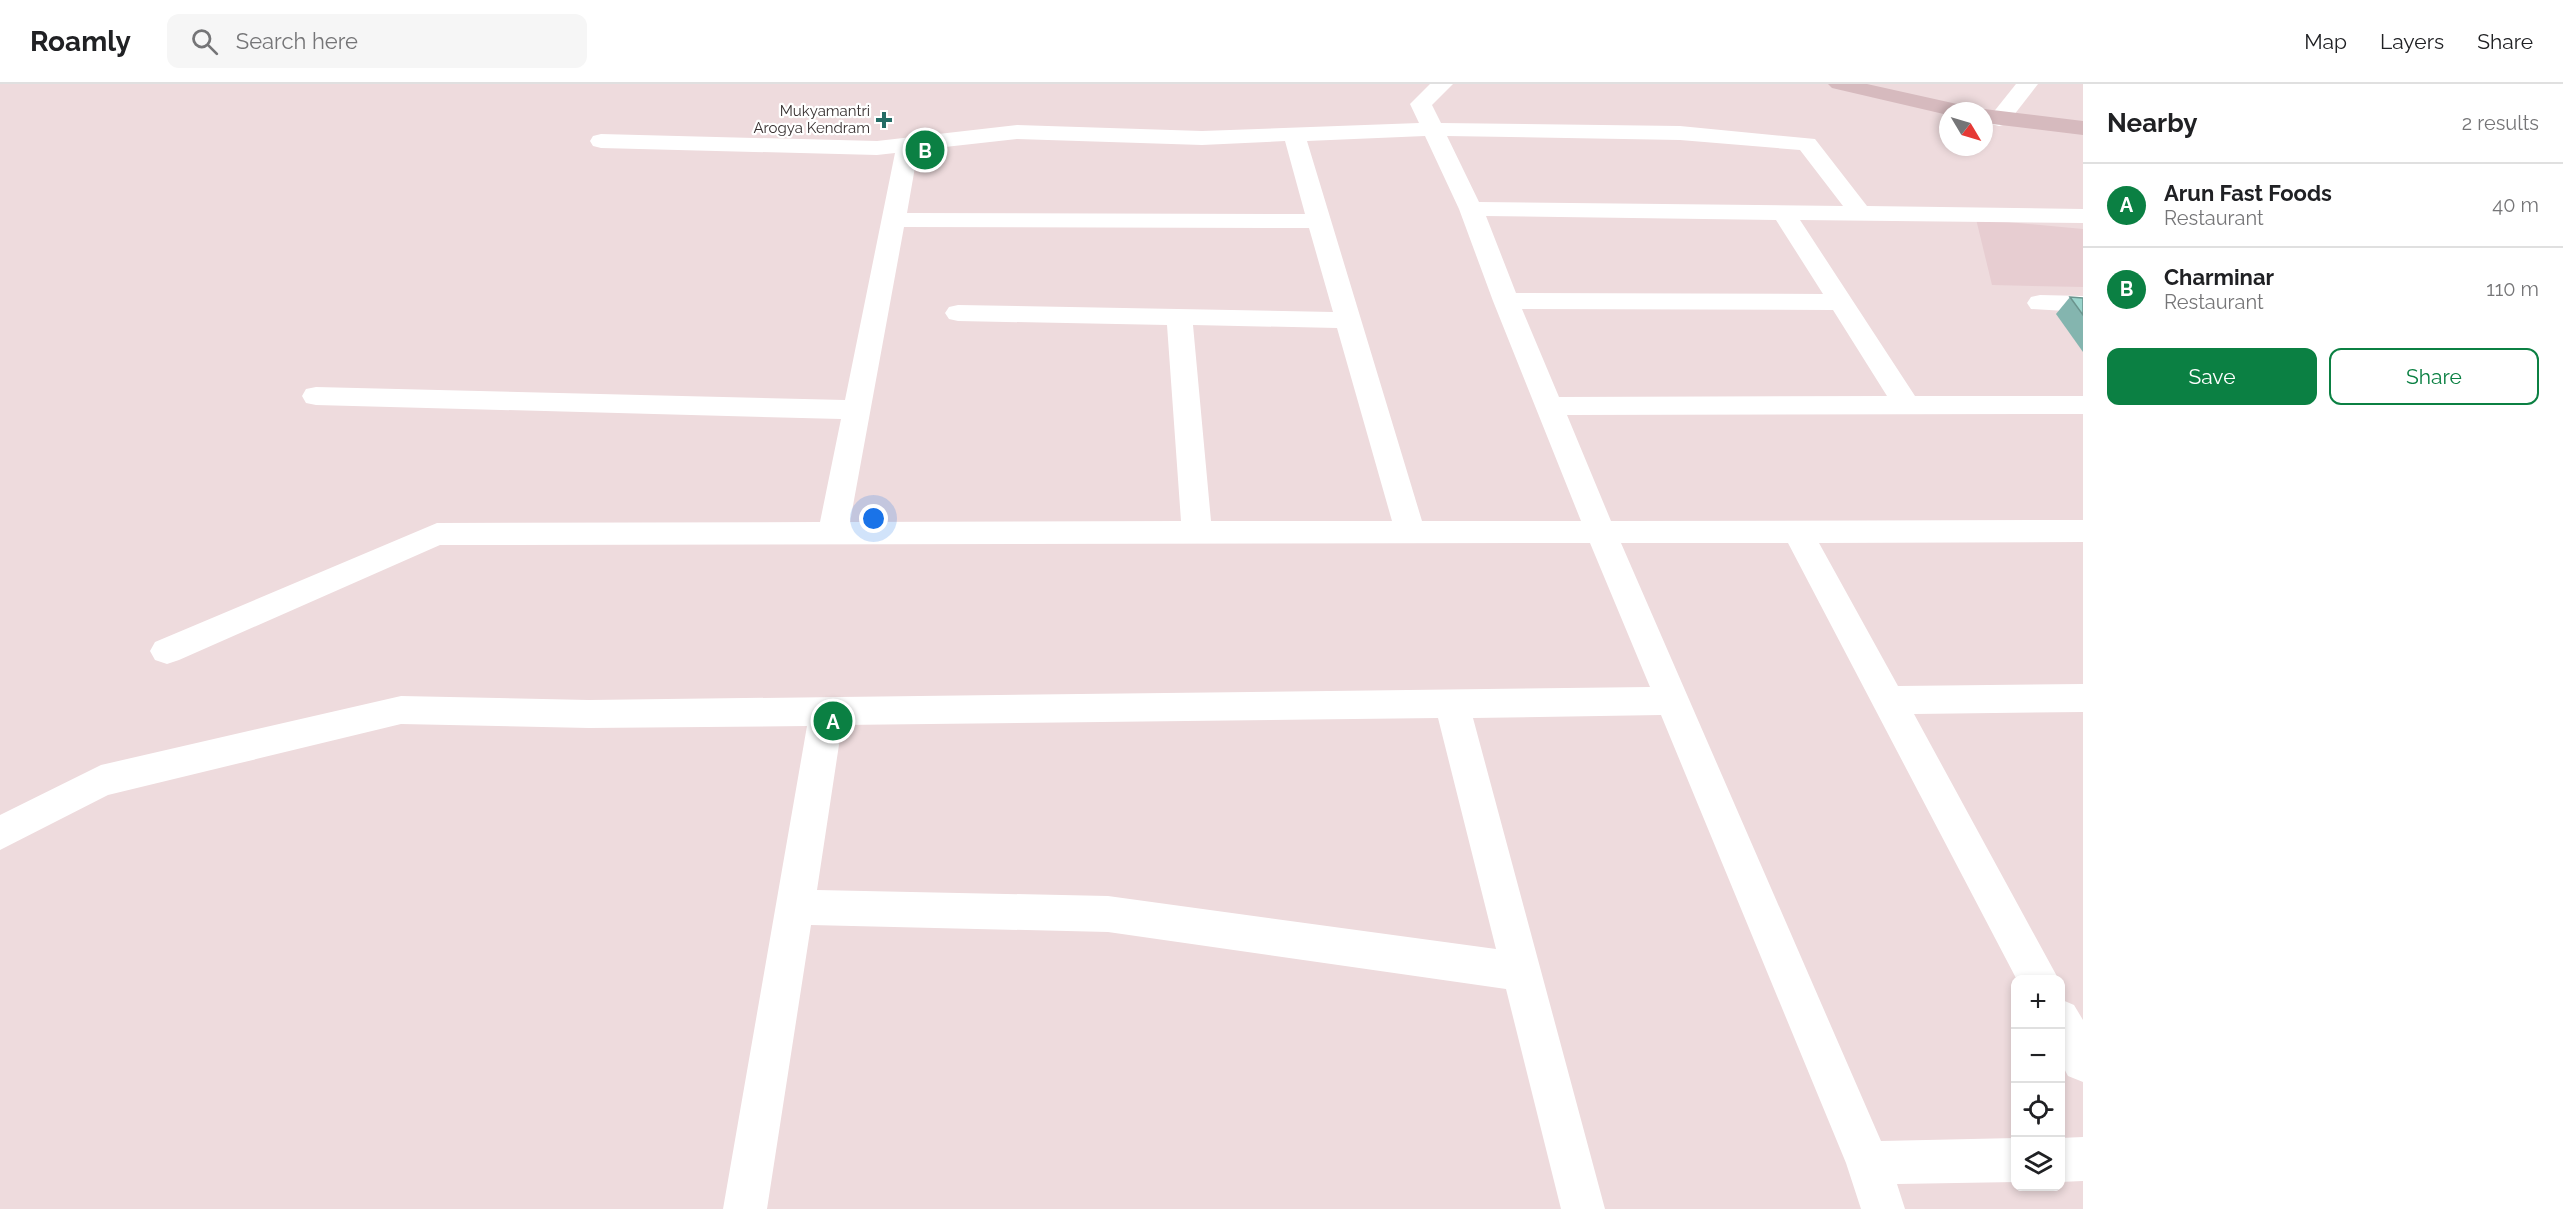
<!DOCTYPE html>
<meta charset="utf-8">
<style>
:root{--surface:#fff;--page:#f6f6f6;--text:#202124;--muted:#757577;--line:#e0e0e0;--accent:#0b8043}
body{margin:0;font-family:Raleway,sans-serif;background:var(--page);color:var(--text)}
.controls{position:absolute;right:18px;bottom:18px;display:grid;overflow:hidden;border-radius:12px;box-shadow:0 3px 9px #0003}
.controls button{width:54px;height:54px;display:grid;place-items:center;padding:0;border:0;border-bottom:2px solid var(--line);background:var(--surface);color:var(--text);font:30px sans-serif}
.compass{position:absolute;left:1939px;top:18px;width:54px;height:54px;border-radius:50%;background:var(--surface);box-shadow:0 3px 9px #0003;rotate:128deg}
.you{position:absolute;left:874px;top:435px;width:21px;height:21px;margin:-15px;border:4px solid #fff;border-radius:50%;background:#1a73e8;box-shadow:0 0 0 9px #1a73e833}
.badge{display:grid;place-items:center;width:39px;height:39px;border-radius:50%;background:var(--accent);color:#fff;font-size:20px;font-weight:700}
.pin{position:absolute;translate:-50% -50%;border:3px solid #fff;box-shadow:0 2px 6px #0006}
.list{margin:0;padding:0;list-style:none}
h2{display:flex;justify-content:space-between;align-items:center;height:78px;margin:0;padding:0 24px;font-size:26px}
h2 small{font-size:20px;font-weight:400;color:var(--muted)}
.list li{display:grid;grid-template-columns:39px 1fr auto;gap:18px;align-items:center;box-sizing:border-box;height:84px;padding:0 24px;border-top:2px solid var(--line)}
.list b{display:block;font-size:22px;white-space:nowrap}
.list p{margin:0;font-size:20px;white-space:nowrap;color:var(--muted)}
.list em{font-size:20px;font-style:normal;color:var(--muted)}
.actions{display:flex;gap:12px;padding:18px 24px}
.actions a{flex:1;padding:14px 0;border:2px solid var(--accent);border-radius:12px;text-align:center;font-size:21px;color:var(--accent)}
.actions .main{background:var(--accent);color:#fff}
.icon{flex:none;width:33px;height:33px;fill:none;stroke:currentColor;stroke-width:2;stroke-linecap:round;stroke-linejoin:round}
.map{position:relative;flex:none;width:2083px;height:1125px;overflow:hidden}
header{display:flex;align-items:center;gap:36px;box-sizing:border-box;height:84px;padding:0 30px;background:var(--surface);border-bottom:2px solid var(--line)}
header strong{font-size:28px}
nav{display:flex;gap:33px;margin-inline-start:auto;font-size:21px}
.search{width:420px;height:54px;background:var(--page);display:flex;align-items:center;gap:15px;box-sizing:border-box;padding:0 21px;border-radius:12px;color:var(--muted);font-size:22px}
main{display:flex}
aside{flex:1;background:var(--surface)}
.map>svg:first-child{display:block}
</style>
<header>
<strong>Roamly</strong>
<div class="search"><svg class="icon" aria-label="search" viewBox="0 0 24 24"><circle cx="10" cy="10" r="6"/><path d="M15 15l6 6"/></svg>Search here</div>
<nav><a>Map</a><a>Layers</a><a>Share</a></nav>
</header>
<main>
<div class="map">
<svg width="2083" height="1125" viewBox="0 0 2083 1125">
<rect width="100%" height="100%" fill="#eedbdd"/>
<!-- built -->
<polygon fill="#e7cdd1" points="1976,135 2083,145 2083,203 1992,201"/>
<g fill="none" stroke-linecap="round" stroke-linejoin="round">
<!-- minor -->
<g fill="#fff" fill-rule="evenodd">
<path d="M1430,0H1453L1432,21L1441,39L1680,42L1815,55L1867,122L2083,125V139L1800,136L1915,312H2083V330L1567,331L1611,437L2083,436V458L1819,459L1898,602L2083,600V628L1914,630L2059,896H2017L1788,459H1621L1881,1057L2016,1054V1098L1897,1100L1905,1125H1861L1846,1079L1661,631L1473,634L1605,1125H1561L1506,905L1108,848L811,841L767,1125H723L807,642L589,644L401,640L108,711L0,766V731L101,681L401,612L589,616L1650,603L1590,459L440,461L179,576L167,580L155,576L150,567L155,558L437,439L820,438L841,335L316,321L306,319L302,312L306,305L316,303L845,316L895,69L877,71L601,64L593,62L590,57L593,52L601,50L877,57L1017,41L1202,47L1419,39L1410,20ZM1425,52L1459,125L1493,217L1581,437H1422L1307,57ZM1447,52L1680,56L1800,66L1843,122L1479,118ZM1017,55L1202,61L1285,57L1305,130L907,129L918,66ZM1486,132L1776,136L1823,210L1516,209ZM904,143L1309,144L1333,228L958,221L949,223L945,229L949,235L958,237L1167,241L1181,437L850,438ZM1522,225L1833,226L1887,312L1559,313ZM1193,241L1337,244L1392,437H1211ZM1438,634L1496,865L1108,812L817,806L842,641Z"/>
<polygon points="2016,0 2038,0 2007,40 1999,42 1991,40 1988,35"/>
<polygon points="2040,211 2083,212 2083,228 2031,225 2027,219 2031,213"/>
<polygon points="2060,915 2074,921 2083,936 2083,998 2068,992 2060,977"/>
<polygon points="2083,1053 2083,1097 2060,1098 2060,1054"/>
</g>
<!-- primary -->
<g fill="#d6babe" fill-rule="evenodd">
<polygon points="1828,0 1867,0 1966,22 1969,27 1948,27 1948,31 1832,4"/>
<polygon points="1984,25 2083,37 2083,51 1984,39 1984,27 1978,27"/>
</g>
</g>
<!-- wall -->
<polygon fill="#84b5af" points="2070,213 2083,214 2083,268 2056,230"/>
<!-- building -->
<polygon fill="#99d3cb" stroke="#6b948e" stroke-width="1.5" points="2070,213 2083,214 2083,231"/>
<!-- markers -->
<path fill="#236c65" stroke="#fff" stroke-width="2" d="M881 27h6v6h6v6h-6v6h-6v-6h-6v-6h6z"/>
<g text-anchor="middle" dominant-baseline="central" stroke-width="4.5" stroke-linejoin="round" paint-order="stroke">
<!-- far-poi labels -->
<g font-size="15" fill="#383131" stroke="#fff" text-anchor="end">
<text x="870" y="27">Mukyamantri<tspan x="870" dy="17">Arogya Kendram</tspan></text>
</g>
</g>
</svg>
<div class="controls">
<button>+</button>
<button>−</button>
<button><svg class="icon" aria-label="locate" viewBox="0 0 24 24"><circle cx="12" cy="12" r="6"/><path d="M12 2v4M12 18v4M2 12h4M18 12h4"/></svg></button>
<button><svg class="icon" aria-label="layers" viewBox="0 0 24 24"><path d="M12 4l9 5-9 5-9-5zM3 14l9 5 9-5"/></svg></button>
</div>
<svg class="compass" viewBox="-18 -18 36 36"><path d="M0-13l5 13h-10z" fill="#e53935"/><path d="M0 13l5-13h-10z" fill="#757577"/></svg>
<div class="you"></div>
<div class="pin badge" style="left:833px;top:637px">A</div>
<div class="pin badge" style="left:925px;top:66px">B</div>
</div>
<aside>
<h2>Nearby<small>2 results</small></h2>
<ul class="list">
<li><span class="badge">A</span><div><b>Arun Fast Foods</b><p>Restaurant</p></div><em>40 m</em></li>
<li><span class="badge">B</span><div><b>Charminar</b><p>Restaurant</p></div><em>110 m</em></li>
</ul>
<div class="actions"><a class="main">Save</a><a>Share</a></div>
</aside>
</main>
